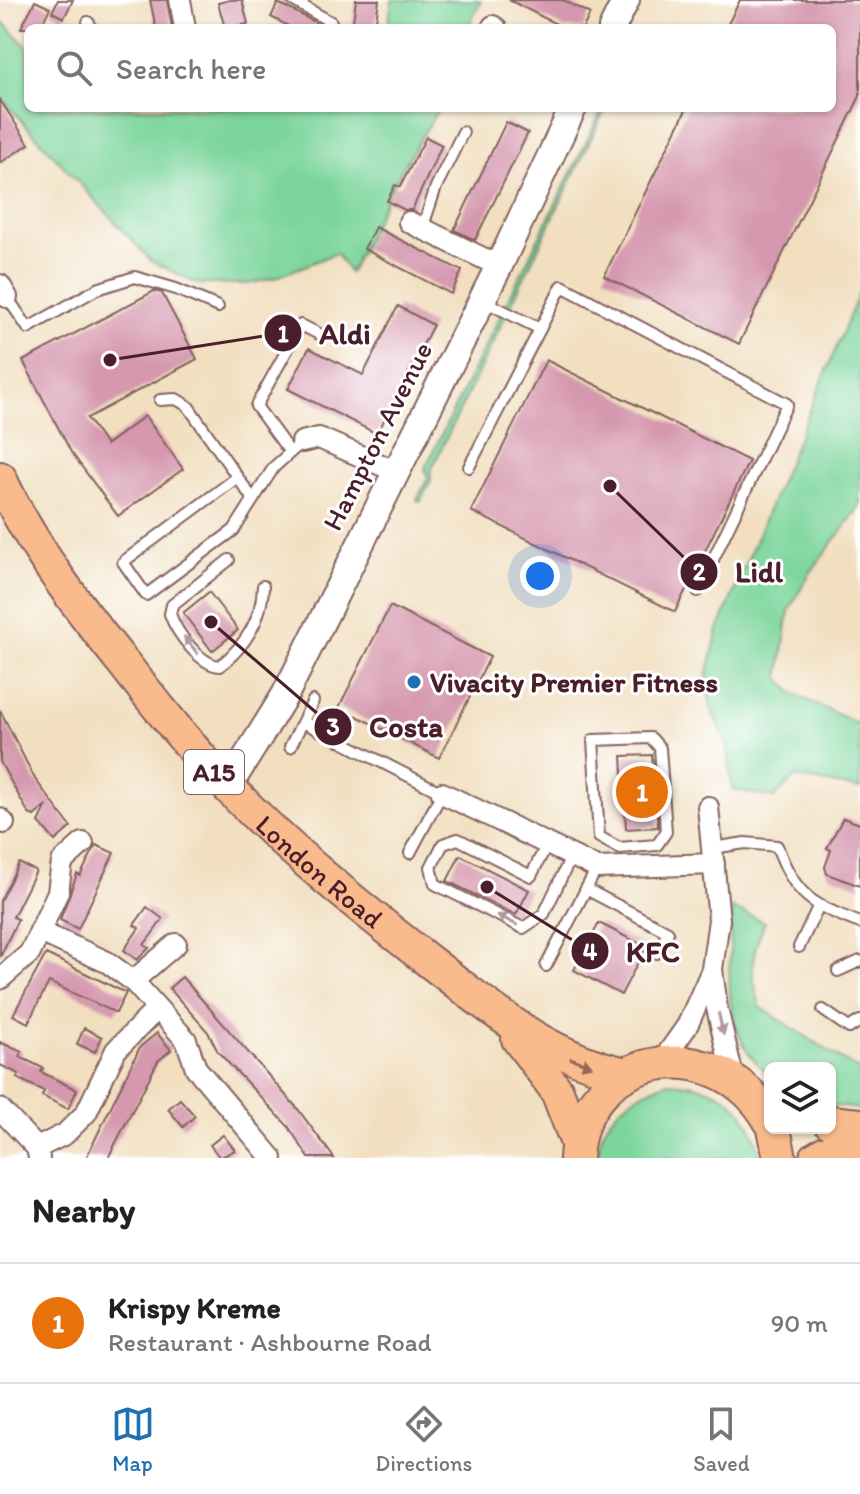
<!DOCTYPE html>
<meta charset="utf-8">
<style>
:root{--surface:#fff;--page:#f2f2f2;--text:#222;--muted:#767676;--line:#e0e0e0;--accent:#1f6fb2}
body{margin:0;font-family:Itim,sans-serif;background:var(--page);color:var(--text)}
.controls{position:absolute;right:24px;bottom:24px;display:grid;overflow:hidden;border-radius:12px;box-shadow:0 2px 6px #0004}
.controls button{width:72px;height:72px;display:grid;place-items:center;padding:0;border:0;border-bottom:2px solid var(--line);background:var(--surface);color:var(--text);font:40px sans-serif}
.you{position:absolute;left:540px;top:576px;width:28px;height:28px;margin:-20px;border:6px solid #fff;border-radius:50%;background:#1a73e8;box-shadow:0 0 0 12px #1a73e833}
.badge{display:grid;place-items:center;width:52px;height:52px;border-radius:50%;background:var(--accent);color:#fff;font-size:26px;font-weight:700}
.pin{position:absolute;translate:-50% -50%;border:4px solid #fff;box-shadow:0 2px 8px #0006}
.list{margin:0;padding:0;list-style:none}
h2{display:flex;justify-content:space-between;align-items:center;height:104px;margin:0;padding:0 32px;font-size:34px}
h2 small{font-size:26px;font-weight:400;color:var(--muted)}
.list li{display:grid;grid-template-columns:52px 1fr auto;gap:24px;align-items:center;box-sizing:border-box;height:120px;padding:0 32px;border-top:2px solid var(--line)}
.list b{display:block;font-size:30px;white-space:nowrap}
.list p{margin:0;font-size:26px;white-space:nowrap;color:var(--muted)}
.list em{font-size:26px;font-style:normal;color:var(--muted)}
.icon{flex:none;width:44px;height:44px;fill:none;stroke:currentColor;stroke-width:2;stroke-linecap:round;stroke-linejoin:round}
.map{position:relative;flex:none;width:860px;height:1158px;overflow:hidden}
.search{position:absolute;background:var(--surface);box-shadow:0 2px 6px #0004;left:24px;right:24px;top:24px;height:88px;display:flex;align-items:center;gap:20px;box-sizing:border-box;padding:0 28px;border-radius:12px;color:var(--muted);font-size:30px}
.sheet{height:224px;background:var(--surface)}
nav{display:flex;justify-content:space-around;align-items:center;box-sizing:border-box;height:112px;border-top:2px solid var(--line);background:var(--surface);font-size:22px;color:var(--muted)}
nav a{display:grid;justify-items:center;gap:4px}
nav .on{color:var(--accent)}
.map>svg:first-child{display:block}
</style>
<div class="map">
<svg width="860" height="1158" viewBox="0 0 860 1158">
<rect width="100%" height="100%" fill="#fff"/>
<filter id="ink" filterUnits="userSpaceOnUse"><feTurbulence type="fractalNoise" baseFrequency=".0125" numOctaves="2"/><feDisplacementMap in="SourceGraphic" scale="16" xChannelSelector="R" yChannelSelector="G"/><feConvolveMatrix kernelMatrix="1 2 1 2 8 2 1 2 1" color-interpolation-filters="sRGB"/></filter>
<filter id="wash" filterUnits="userSpaceOnUse"><feTurbulence type="fractalNoise" baseFrequency=".006" numOctaves="4" result="noise"/><feDisplacementMap in="SourceGraphic" scale="32" xChannelSelector="R" yChannelSelector="G"/><feGaussianBlur stdDeviation="1.8" result="paint"/><feColorMatrix in="noise" values="0 0 0 0 0 0 0 0 0 0 0 0 0 0 0 0 0 1.4 0 .05"/><feComposite in="paint" operator="in"/></filter>
<g filter="url(#wash)">
<rect width="100%" height="100%" fill="#f1dfc0"/>
<!-- green -->
<g fill="#7cd59b" stroke="#637a63" stroke-width="2">
<polygon points="392,0 477,0 481,2 467,28 388,28"/>
<polygon points="0,19 28,48 28,108 439,108 393,184 350,273 336,253 277,277 248,284 198,284 151,261 0,97"/>
<polygon points="603,108 606,108 431,470 431,480 420,502 417,500 428,478 425,468"/>
<polygon points="860,291 860,506 808,576 789,610 779,678 794,694 860,725 860,789 795,777 774,798 732,789 727,744 712,711 706,681 718,630"/>
<path d="M732,908L765,922C749,959 750,969 760,1007L860,1071V1109L830,1105V1068H770V1075C716,1034 731,967 732,908Z"/>
<path d="M670,1082C723,1085 749,1105 761,1158H598C598,1116 634,1092 670,1082Z"/>
</g>
<g id="blocks">
<!-- building -->
<g fill="#d598ae">
<polygon points="58,0 73,0 64,18 52,12"/>
<polygon points="150,0 167,0 172,28 156,28"/>
<polygon points="230,0 242,0 248,24 225,28 218,3"/>
<polygon points="356,0 379,0 375,28 352,28"/>
<polygon points="509,0 563,0 590,14 583,28 564,28"/>
<polygon points="740,0 860,0 860,96 739,344 604,276 687,108 832,108 832,28 726,28"/>
<polygon points="35,1 50,8 40,28 21,28"/>
<polygon points="278,3 309,19 325,28 292,28 271,17"/>
<polygon points="0,100 29,144 0,163"/>
<polygon points="506,122 528,133 475,240 454,230"/>
<polygon points="426,137 442,145 412,210 405,210 387,201 395,185 400,187"/>
<polygon points="375,227 462,271 451,294 364,249"/>
<polygon points="154,291 162,293 197,359 87,418 106,445 145,416 183,469 118,516 71,452 23,361"/>
<polygon points="398,306 433,325 377,434 288,389 309,348 363,375"/>
<polygon points="546,360 749,461 675,612 471,511"/>
<polygon points="209,592 238,630 212,651 183,613"/>
<polygon points="390,606 490,657 439,758 339,707"/>
<polygon points="0,710 35,779 71,827 55,841 39,822 47,805 34,816 29,814 0,762"/>
<polygon points="652,755 658,827 626,829 622,756"/>
<polygon points="843,818 860,824 860,886 827,874 825,867 831,850 827,848"/>
<polygon points="96,845 114,853 78,929 60,920 77,874 80,876"/>
<polygon points="460,855 529,890 516,915 447,881"/>
<polygon points="19,863 36,871 13,917 18,919 0,957 0,901"/>
<polygon points="147,907 163,919 144,945 149,948 137,960 124,950 139,928 134,925"/>
<polygon points="599,923 646,947 621,995 574,970"/>
<polygon points="46,954 126,993 116,1013 49,982 28,1023 13,1015"/>
<polygon points="182,977 297,1108 334,1158 309,1158 288,1126 218,1052 208,1032 169,988"/>
<polygon points="84,1028 102,1037 95,1052 77,1044"/>
<polygon points="157,1033 171,1050 158,1061 108,1158 86,1158 140,1047"/>
<polygon points="0,1042 22,1052 20,1057 43,1068 41,1072 77,1090 68,1109 42,1096 44,1091 17,1078 19,1074 0,1065"/>
<polygon points="180,1099 195,1116 183,1127 168,1109"/>
<polygon points="223,1135 235,1150 220,1158 210,1145"/>
</g>
</g>
</g>
<g filter="url(#ink)">
<use href="#blocks" fill-opacity="0" stroke="#84625f" stroke-width="2"/>
<g fill="none" stroke-linecap="round" stroke-linejoin="round">
<!-- service casing -->
<g stroke="#84625f" stroke-width="14">
<g id="service">
<polyline points="292,0 331,22"/>
<polyline points="88,22 92,28"/>
<polyline points="422,229 436,187 463,132"/>
<polyline points="7,297 28,328 97,289 135,277 176,289 218,307"/>
<polyline points="540,329 562,286 787,404 698,591"/>
<polyline points="160,400 176,399 188,406 252,498"/>
<polyline points="289,451 256,406 301,325 321,335"/>
<polyline points="469,467 540,329 484,301"/>
<polyline points="235,479 123,562 146,595 234,530 274,467 302,442"/>
<path d="M229,560L172,605L170,614C176,632 200,665 220,666C246,645 262,619 263,586"/>
<polyline points="303,722 442,793 410,853"/>
<polygon points="651,738 660,748 666,832 657,845 619,848 599,837 593,740"/>
<polyline points="290,747 313,701"/>
<polyline points="546,846 531,876 458,839 443,844 431,867 435,884 523,928 544,914 571,857"/>
<path d="M713,848L745,843L777,846C796,897 811,904 860,923"/>
<polyline points="586,889 668,932 657,953"/>
<polyline points="799,947 818,907"/>
<polyline points="546,966 597,868"/>
<polyline points="838,971 860,961"/>
<polyline points="823,1010 849,1028 860,1021"/>
</g>
</g>
<!-- minor casing -->
<g stroke="#84625f" stroke-width="24">
<g id="minor">
<polyline points="180,0 185,28"/>
<polyline points="493,26 496,28"/>
<polyline points="409,222 499,266"/>
<polyline points="0,285 7,297"/>
<polyline points="302,442 319,438 395,471"/>
<polyline points="442,793 597,868 714,864"/>
<polyline points="708,807 719,920 712,969 717,1008 733,1077"/>
<polyline points="0,819 4,823"/>
<polyline points="40,932 107,962 133,981 186,1040 196,1068 272,1158"/>
<polyline points="0,979 30,953 58,892 62,862 83,843"/>
<polyline points="133,981 176,944"/>
<polyline points="661,1063 687,1026 711,972"/>
<polyline points="0,1109 37,1148 39,1158"/>
<polyline points="37,1148 65,1134 86,1113 116,1050 157,1009"/>
</g>
</g>
<!-- tertiary casing -->
<g stroke="#84625f" stroke-width="30">
<g id="tertiary">
<polyline points="612,28 626,0"/>
<polyline points="228,787 285,695 499,266 573,108"/>
</g>
</g>
<!-- primary casing -->
<g stroke="#84625f" stroke-width="36">
<g id="primary">
<path id="s1" d="M0,478C30,544 75,603 120,659C155,703 190,748 229,788C290,852 361,908 430,962C493,1010 548,1058 627,1074"/>
<polyline points="518,1039 557,1091 577,1143"/>
<polyline points="830,1122 860,1125"/>
<polyline points="774,1128 780,1158"/>
<path d="M576,1158C582,1050 718,1028 770,1121"/>
<polyline points="816,1158 824,1153 860,1147"/>
</g>
</g>
<!-- service -->
<use href="#service" stroke="#fff" stroke-width="10"/>
<!-- minor -->
<use href="#minor" stroke="#fff" stroke-width="20"/>
<!-- tertiary -->
<use href="#tertiary" stroke="#fff" stroke-width="26"/>
<!-- primary -->
<use href="#primary" stroke="#fabb8c" stroke-width="32"/>
</g>
<!-- one-way arrows -->
<defs><path id="oneway-solid" d="M-6-.8H1V-3.2L6.5 0L1 3.2V.8H-6Z" transform="scale(2)"/></defs>
<g fill="#ae9aa0">
<use href="#oneway-solid" transform="translate(191 645) rotate(-128)"/>
<use href="#oneway-solid" transform="translate(507 920) rotate(-153)"/>
<use href="#oneway-solid" transform="translate(721 1024) rotate(77)"/>
</g>
<use fill="#996557" href="#oneway-solid" transform="translate(581 1062) rotate(20)"/>
</g>
<!-- markers -->
<circle fill="#1f6fb2" stroke="#fff" stroke-width="3" cx="414" cy="682" r="8"/>
<g text-anchor="middle" dominant-baseline="central" stroke-width="6" stroke-linejoin="round" paint-order="stroke">
<!-- shield labels -->
<rect fill="#fff" stroke="#80626b" stroke-width="2" x="184" y="750" width="60" height="44" rx="6"/>
<g font-size="26" font-weight="bold" fill="#4a1f2b">
<text x="214" y="772">A15</text>
</g>
<!-- street labels -->
<g font-size="28" fill="#4a1f2b" stroke="#fff">
<text transform="translate(377 436) rotate(-63)">Hampton Avenue</text>
<text stroke="none"><textPath href="#s1" startOffset="510">London Road</textPath></text>
</g>
<!-- poi labels -->
<g font-size="28" font-weight="bold" fill="#4a1f2b" stroke="#fff" text-anchor="start">
<text x="430" y="682">Vivacity Premier Fitness</text>
</g>
</g>
<!-- callouts -->
<path fill="none" stroke="#4a1f2b" stroke-width="3" d="M110 360L283 333M610 486L699 572M211 622L333 727M487 887L590 951"/>
<g fill="#4a1f2b" stroke="#fff" stroke-width="3">
<circle cx="110" cy="360" r="8"/>
<circle cx="610" cy="486" r="8"/>
<circle cx="211" cy="622" r="8"/>
<circle cx="487" cy="887" r="8"/>
<circle cx="283" cy="333" r="20"/>
<circle cx="699" cy="572" r="20"/>
<circle cx="333" cy="727" r="20"/>
<circle cx="590" cy="951" r="20"/>
</g>
<g font-size="24" text-anchor="middle" font-weight="bold" fill="#fff">
<text x="283" y="342">1</text>
<text x="699" y="580">2</text>
<text x="333" y="735">3</text>
<text x="590" y="960">4</text>
</g>
<g font-size="30" text-anchor="middle" font-weight="bold" fill="#4a1f2b" stroke="#fff" stroke-width="6" stroke-linejoin="round" paint-order="stroke">
<text x="345" y="344">Aldi</text>
<text x="759" y="582">Lidl</text>
<text x="406" y="737">Costa</text>
<text x="653" y="962">KFC</text>
</g>
</svg>
<div class="controls">
<button><svg class="icon" aria-label="layers" viewBox="0 0 24 24"><path d="M12 4l9 5-9 5-9-5zM3 14l9 5 9-5"/></svg></button>
</div>
<div class="you"></div>
<div class="pin badge" style="left:642px;top:792px;background:#e8710a">1</div>
<div class="search"><svg class="icon" aria-label="search" viewBox="0 0 24 24"><circle cx="10" cy="10" r="6"/><path d="M15 15l6 6"/></svg>Search here</div>
</div>
<section class="sheet">
<h2>Nearby<small></small></h2>
<ul class="list">
<li><span class="badge" style="background:#e8710a">1</span><div><b>Krispy Kreme</b><p>Restaurant · Ashbourne Road</p></div><em>90 m</em></li>
</ul>
</section>
<nav>
<a class="on"><svg class="icon" aria-label="map" viewBox="0 0 24 24"><path d="M3 6l6-2 6 2 6-2v14l-6 2-6-2-6 2zM9 4v14M15 6v14"/></svg>Map</a>
<a><svg class="icon" aria-label="directions" viewBox="0 0 24 24"><path d="M12 3l9 9-9 9-9-9zM9 14v-3h6M13 9l2 2-2 2"/></svg>Directions</a>
<a><svg class="icon" aria-label="saved" viewBox="0 0 24 24"><path d="M7 4h10v16l-5-4-5 4z"/></svg>Saved</a>
</nav>
